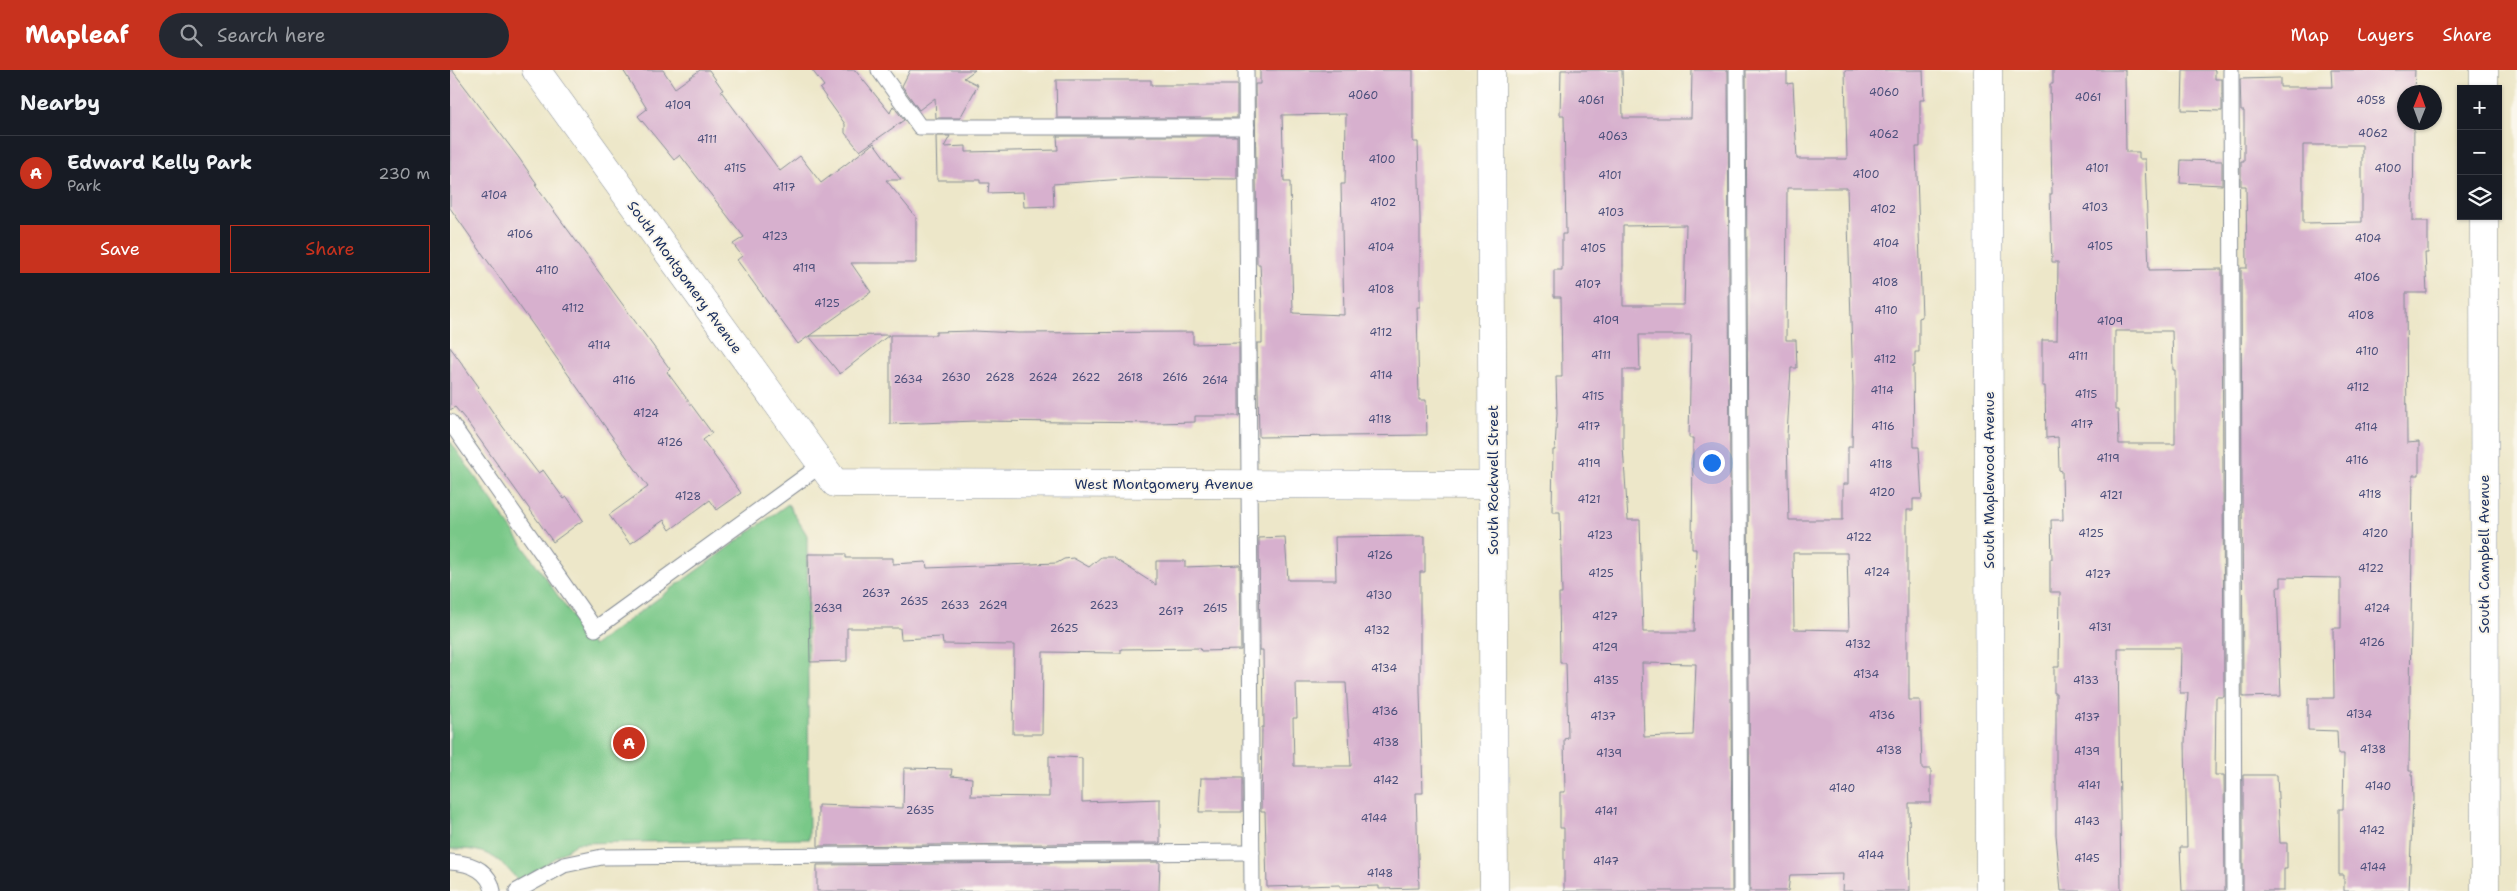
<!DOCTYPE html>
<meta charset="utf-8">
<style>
:root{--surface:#171b24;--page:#242831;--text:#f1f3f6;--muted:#9ea1a6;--line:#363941;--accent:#c8321e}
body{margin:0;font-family:"Shantell Sans",sans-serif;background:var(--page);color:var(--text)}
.controls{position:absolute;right:15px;top:15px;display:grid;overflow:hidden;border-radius:0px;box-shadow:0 1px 4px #0004}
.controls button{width:45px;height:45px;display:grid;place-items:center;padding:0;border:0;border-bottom:1px solid var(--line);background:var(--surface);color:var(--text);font:25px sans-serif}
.compass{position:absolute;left:1947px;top:15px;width:45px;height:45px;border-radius:50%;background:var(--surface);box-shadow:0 1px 4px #0004;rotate:1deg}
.you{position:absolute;left:1261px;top:392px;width:18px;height:18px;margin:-12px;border:4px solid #fff;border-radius:50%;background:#1a73e8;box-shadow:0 0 0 8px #1a73e833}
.badge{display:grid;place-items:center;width:32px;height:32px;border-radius:50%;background:var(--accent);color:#fff;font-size:16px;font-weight:700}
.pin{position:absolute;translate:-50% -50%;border:2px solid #fff;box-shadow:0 1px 5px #0006}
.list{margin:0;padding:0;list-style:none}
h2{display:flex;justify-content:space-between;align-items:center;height:65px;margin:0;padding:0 20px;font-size:21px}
h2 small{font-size:16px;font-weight:400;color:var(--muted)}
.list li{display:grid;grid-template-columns:32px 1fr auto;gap:15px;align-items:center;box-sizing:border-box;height:75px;padding:0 20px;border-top:1px solid var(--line)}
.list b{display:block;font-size:19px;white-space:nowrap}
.list p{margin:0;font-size:16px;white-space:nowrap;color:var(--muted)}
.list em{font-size:16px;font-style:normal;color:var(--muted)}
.actions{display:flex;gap:10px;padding:15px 20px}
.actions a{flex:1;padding:11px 0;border:1px solid var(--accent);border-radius:0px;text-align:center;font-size:18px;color:var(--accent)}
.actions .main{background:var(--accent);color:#fff}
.icon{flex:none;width:28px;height:28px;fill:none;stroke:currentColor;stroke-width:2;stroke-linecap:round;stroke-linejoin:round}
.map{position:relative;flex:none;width:2067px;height:821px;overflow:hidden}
header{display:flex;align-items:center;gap:30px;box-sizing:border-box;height:70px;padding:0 25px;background:var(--accent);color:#fff}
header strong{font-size:24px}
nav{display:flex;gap:28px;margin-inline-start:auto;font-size:18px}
.search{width:350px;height:45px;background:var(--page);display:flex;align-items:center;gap:12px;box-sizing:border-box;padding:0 18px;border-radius:28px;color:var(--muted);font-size:19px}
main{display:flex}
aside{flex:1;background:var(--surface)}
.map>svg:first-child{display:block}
</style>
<header>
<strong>Mapleaf</strong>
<div class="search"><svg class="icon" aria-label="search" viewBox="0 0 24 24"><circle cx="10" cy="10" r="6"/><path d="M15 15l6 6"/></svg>Search here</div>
<nav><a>Map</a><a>Layers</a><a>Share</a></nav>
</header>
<main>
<aside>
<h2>Nearby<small></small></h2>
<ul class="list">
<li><span class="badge">A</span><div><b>Edward Kelly Park</b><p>Park</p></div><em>230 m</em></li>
</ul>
<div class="actions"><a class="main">Save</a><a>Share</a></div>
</aside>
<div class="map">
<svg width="2067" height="821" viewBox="0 0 2067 821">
<rect width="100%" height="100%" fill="#fbf7ec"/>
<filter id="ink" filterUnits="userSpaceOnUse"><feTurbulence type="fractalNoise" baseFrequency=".02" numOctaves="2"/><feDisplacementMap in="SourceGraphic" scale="10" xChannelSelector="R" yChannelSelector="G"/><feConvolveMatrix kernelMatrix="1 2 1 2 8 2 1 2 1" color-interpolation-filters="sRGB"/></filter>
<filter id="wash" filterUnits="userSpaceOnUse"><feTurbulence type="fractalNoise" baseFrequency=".0096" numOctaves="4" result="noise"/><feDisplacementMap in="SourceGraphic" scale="20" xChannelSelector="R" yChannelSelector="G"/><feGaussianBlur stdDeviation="1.12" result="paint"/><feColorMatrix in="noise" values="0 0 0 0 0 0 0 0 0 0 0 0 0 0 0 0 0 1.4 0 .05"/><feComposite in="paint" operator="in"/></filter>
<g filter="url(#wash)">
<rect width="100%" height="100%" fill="#ede7c9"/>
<!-- green -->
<path fill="#79c888" stroke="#4a7c73" d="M0,371L143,576L338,434L357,465L359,769L127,773L69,812C48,785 34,778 0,779Z"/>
<g id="blocks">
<!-- building -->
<g fill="#d7b0ce" fill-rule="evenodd">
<polygon points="0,0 2,0 69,88 87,114 85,115 220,299 217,302 262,363 253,370 291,423 267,440 260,430 220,460 214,450 180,474 159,445 198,417 0,138"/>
<polygon points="173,0 213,0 225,18 250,0 259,0 273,20 271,21 330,101 350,86 371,113 424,73 451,110 436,110 466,147 466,193 401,193 421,222 359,266 439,265 390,304 359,266 348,274 287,190 292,186 283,174 294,167 230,85 224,90 188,46 197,39"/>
<polygon points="362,0 405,0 440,43 443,36 454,50 410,81 395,63 395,54 370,19 374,16"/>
<polygon points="460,0 525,0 514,8 528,15 510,48 486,48 485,28 469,40 452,16"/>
<path d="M810,0H963V72H968L970,148V237H967L969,330H976L977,365L809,367L807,273H812V233L810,194H807L805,14H810ZM896,44L895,114H891L894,245L843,243L840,112H834L832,45Z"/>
<path d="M1111,0H1172L1173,48H1241L1242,0H1278L1282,821H1114V758H1110V722H1115L1114,669L1118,668L1116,593H1110L1109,524H1112L1110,442H1102L1103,380H1105L1107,343L1106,307H1112L1111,227H1104V200H1112V164H1116L1114,45H1110ZM1236,155L1234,235H1173V156ZM1189,265H1241L1239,368H1243L1242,479H1246L1244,562H1193L1190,450H1178L1173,377V300H1190ZM1192,593L1246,594L1243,665L1194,667Z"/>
<path d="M1296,0H1337V14L1343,13L1347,89H1397L1395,0H1473L1474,30H1470V77H1466L1472,247L1469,248V282H1465V296H1463L1464,377H1469L1472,429H1463V440H1457V595H1459V630H1470L1472,699H1481V733H1459L1460,821H1392L1393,804L1340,805L1338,821H1300ZM1337,118H1397L1403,316L1402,377H1398V414H1393V450H1339L1337,365L1341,298H1347L1346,270H1336ZM1343,483H1397L1399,560L1344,559Z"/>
<path d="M1603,0H1675L1676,82H1689V89H1695L1699,200L1772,199L1774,627H1766L1765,705H1774L1775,821H1732L1730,777H1737L1735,672L1738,623H1730L1731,578H1668L1671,821H1611L1606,765V623H1604V597H1609L1610,522H1600V489H1602L1601,450H1613L1612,401L1609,400L1608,367L1596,368L1595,316H1592V270H1607L1608,192H1602L1600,124H1602L1600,14H1603ZM1665,261H1722L1723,300H1725V374H1669L1668,340H1665Z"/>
<polygon points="1733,0 1765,0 1765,9 1772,9 1772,41 1732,40"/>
<path d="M1881,0H1965L1964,22H1954V52H1964L1963,151H1978V183H1975L1977,223H1956L1957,373L1969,372V405H1963L1959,701H1962L1963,729L1959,821H1894V805H1889V739H1893L1894,684H1888L1887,661L1858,660V628H1884L1883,558H1891V508L1831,507V517H1827L1831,626L1793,627L1791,198H1797L1796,116H1791V91H1794V41H1791L1790,9L1830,8V17H1882ZM1853,75H1912V152L1853,153Z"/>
<polygon points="606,10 701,10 701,15 787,15 787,48 607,48"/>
<polygon points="486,66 500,66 494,77 516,76 516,82 608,80 607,66 787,66 787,109 689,108 603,114 604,136 574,137 573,122 538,123 539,113 530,113 530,110 487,110"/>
<polygon points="1731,90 1772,91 1772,115 1730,113"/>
<polygon points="524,261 568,263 743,262 743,274 789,273 789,346 745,346 745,352 708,353 527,351 440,354 440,265 486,265 486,262"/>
<polygon points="0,277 29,317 27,319 53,357 88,403 93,400 114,429 117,427 133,450 103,472 15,349 5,337 0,340"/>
<path d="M975,466V502H970V621L973,723H966L969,818L929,819V816L890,817V815L817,817L815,742H811L812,657H814L813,580H810L809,468L835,467L838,510H886L885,467ZM846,613H896L901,696H844L843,648H847Z"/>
<polygon points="358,484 396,484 396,488 443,488 443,494 476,492 477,498 607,493 614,489 623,488 639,497 651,487 662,487 706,515 706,491 735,491 735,497 790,495 791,580 751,581 750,578 671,579 671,583 593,582 592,664 563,664 564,575 493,574 492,567 451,569 450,558 397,558 397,591 360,592"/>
<polygon points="599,686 632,688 632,732 710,729 710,773 368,776 368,735 453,738 454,698 502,699 501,706 522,708 521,726 599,727"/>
<polygon points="1793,705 1827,705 1830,773 1837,773 1837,799 1834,799 1834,821 1793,821"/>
<polygon points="751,708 792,708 792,742 749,742"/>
<polygon points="710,792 709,821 367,821 367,795"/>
</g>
</g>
</g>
<g filter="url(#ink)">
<use href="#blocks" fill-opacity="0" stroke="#848b94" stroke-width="1"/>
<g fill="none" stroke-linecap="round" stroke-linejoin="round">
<!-- service casing -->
<g stroke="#848b94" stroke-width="17">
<g id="service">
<polyline points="429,0 470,57 797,57"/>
<polyline points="796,0 802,821"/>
<polyline points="1287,0 1291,821"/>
<polyline points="1781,0 1784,821"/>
<polyline points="0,352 145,559 371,395"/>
<path d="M0,792C19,793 39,799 43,821"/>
<polyline points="67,821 114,795 152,787 802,782"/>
</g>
</g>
<!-- minor casing -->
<g stroke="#848b94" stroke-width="29">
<g id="minor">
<polyline points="86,0 385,413 1043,415"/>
<polyline points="1041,0 1044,821"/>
<polyline points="1538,0 1540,821"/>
<polyline points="2034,0 2034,19"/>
<polyline points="2034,146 2035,821"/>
</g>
</g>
<!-- service -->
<use href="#service" stroke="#fff" stroke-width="15"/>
<!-- minor -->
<use href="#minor" stroke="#fff" stroke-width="28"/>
</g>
</g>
<g text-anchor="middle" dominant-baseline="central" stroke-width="4" stroke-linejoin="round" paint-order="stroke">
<!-- number labels -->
<g font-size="11" fill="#4a4f7a">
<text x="1434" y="22">4060</text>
<text x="913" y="25">4060</text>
<text x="1638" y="27">4061</text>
<text x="1141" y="30">4061</text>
<text x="1921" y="30">4058</text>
<text x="228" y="35">4109</text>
<text x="1923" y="63">4062</text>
<text x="1434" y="64">4062</text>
<text x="1163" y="66">4063</text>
<text x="257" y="69">4111</text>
<text x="932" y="89">4100</text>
<text x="285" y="98">4115</text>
<text x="1647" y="98">4101</text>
<text x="1938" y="98">4100</text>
<text x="1416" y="104">4100</text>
<text x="1160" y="105">4101</text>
<text x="334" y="117">4117</text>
<text x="44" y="125">4104</text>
<text x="933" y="132">4102</text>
<text x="1645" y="137">4103</text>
<text x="1433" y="139">4102</text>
<text x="1161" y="142">4103</text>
<text x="70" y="164">4106</text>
<text x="325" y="166">4123</text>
<text x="1918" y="168">4104</text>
<text x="1436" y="173">4104</text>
<text x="1650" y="176">4105</text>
<text x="931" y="177">4104</text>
<text x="1143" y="178">4105</text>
<text x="354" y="198">4119</text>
<text x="97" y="200">4110</text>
<text x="1917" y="207">4106</text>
<text x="1435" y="212">4108</text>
<text x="1138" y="214">4107</text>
<text x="931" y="219">4108</text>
<text x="377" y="233">4125</text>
<text x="123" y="238">4112</text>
<text x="1436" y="240">4110</text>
<text x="1911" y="245">4108</text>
<text x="1156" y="250">4109</text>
<text x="1660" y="251">4109</text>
<text x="931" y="262">4112</text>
<text x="149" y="275">4114</text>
<text x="1917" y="281">4110</text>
<text x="1151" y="285">4111</text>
<text x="1628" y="286">4111</text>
<text x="1435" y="289">4112</text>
<text x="931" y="305">4114</text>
<text x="506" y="307">2630</text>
<text x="550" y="307">2628</text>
<text x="593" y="307">2624</text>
<text x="636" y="307">2622</text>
<text x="680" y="307">2618</text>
<text x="725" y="307">2616</text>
<text x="458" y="309">2634</text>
<text x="174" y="310">4116</text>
<text x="765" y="310">2614</text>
<text x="1908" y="317">4112</text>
<text x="1432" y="320">4114</text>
<text x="1636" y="324">4115</text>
<text x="1143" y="326">4115</text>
<text x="196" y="343">4124</text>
<text x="930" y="349">4118</text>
<text x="1632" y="354">4117</text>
<text x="1139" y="356">4117</text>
<text x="1433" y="356">4116</text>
<text x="1916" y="357">4114</text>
<text x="220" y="372">4126</text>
<text x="1658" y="388">4119</text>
<text x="1907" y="390">4116</text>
<text x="1139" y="393">4119</text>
<text x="1431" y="394">4118</text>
<text x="1432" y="422">4120</text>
<text x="1920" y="424">4118</text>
<text x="1661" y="425">4121</text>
<text x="238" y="426">4128</text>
<text x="1139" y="429">4121</text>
<text x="1641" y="463">4125</text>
<text x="1925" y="463">4120</text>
<text x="1150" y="465">4123</text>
<text x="1409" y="467">4122</text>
<text x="930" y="485">4126</text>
<text x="1921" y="498">4122</text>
<text x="1427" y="502">4124</text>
<text x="1151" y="503">4125</text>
<text x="1648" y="504">4127</text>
<text x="426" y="523">2637</text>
<text x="929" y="525">4130</text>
<text x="464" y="531">2635</text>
<text x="505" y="535">2633</text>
<text x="543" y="535">2629</text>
<text x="654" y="535">2623</text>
<text x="378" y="538">2639</text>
<text x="765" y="538">2615</text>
<text x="1927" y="538">4124</text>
<text x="721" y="541">2617</text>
<text x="1155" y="546">4127</text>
<text x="1650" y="557">4131</text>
<text x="614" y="558">2625</text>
<text x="927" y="560">4132</text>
<text x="1922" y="572">4126</text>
<text x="1408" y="574">4132</text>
<text x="1155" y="577">4129</text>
<text x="934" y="598">4134</text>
<text x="1416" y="604">4134</text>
<text x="1156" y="610">4135</text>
<text x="1636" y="610">4133</text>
<text x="935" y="641">4136</text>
<text x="1909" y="644">4134</text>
<text x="1432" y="645">4136</text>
<text x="1153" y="646">4137</text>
<text x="1637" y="647">4137</text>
<text x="936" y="672">4138</text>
<text x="1923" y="679">4138</text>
<text x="1439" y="680">4138</text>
<text x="1637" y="681">4139</text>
<text x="1159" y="683">4139</text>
<text x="936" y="710">4142</text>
<text x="1639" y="715">4141</text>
<text x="1928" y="716">4140</text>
<text x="1392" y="718">4140</text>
<text x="470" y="740">2635</text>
<text x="1156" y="741">4141</text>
<text x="924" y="748">4144</text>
<text x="1637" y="751">4143</text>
<text x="1922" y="760">4142</text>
<text x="1421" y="785">4144</text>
<text x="1637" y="788">4145</text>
<text x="1156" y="791">4147</text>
<text x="1923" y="797">4144</text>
<text x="930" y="803">4148</text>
</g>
<!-- street labels -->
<g font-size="14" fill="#1b2f5e" stroke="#fbf7ec">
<text transform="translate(235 207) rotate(54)">South Montgomery Avenue</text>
<text transform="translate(1043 410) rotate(-90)">South Rockwell Street</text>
<text transform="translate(1539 410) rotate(-90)">South Maplewood Avenue</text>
<text x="714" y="414">West Montgomery Avenue</text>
<text transform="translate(2034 484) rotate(-90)">South Campbell Avenue</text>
</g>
</g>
</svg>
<div class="controls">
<button>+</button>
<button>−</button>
<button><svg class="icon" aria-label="layers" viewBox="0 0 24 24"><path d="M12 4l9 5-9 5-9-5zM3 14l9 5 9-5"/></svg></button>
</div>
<svg class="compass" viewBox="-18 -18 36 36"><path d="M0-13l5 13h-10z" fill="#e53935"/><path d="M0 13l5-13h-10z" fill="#9ea1a6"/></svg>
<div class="you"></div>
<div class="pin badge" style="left:179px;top:673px">A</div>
</div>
</main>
